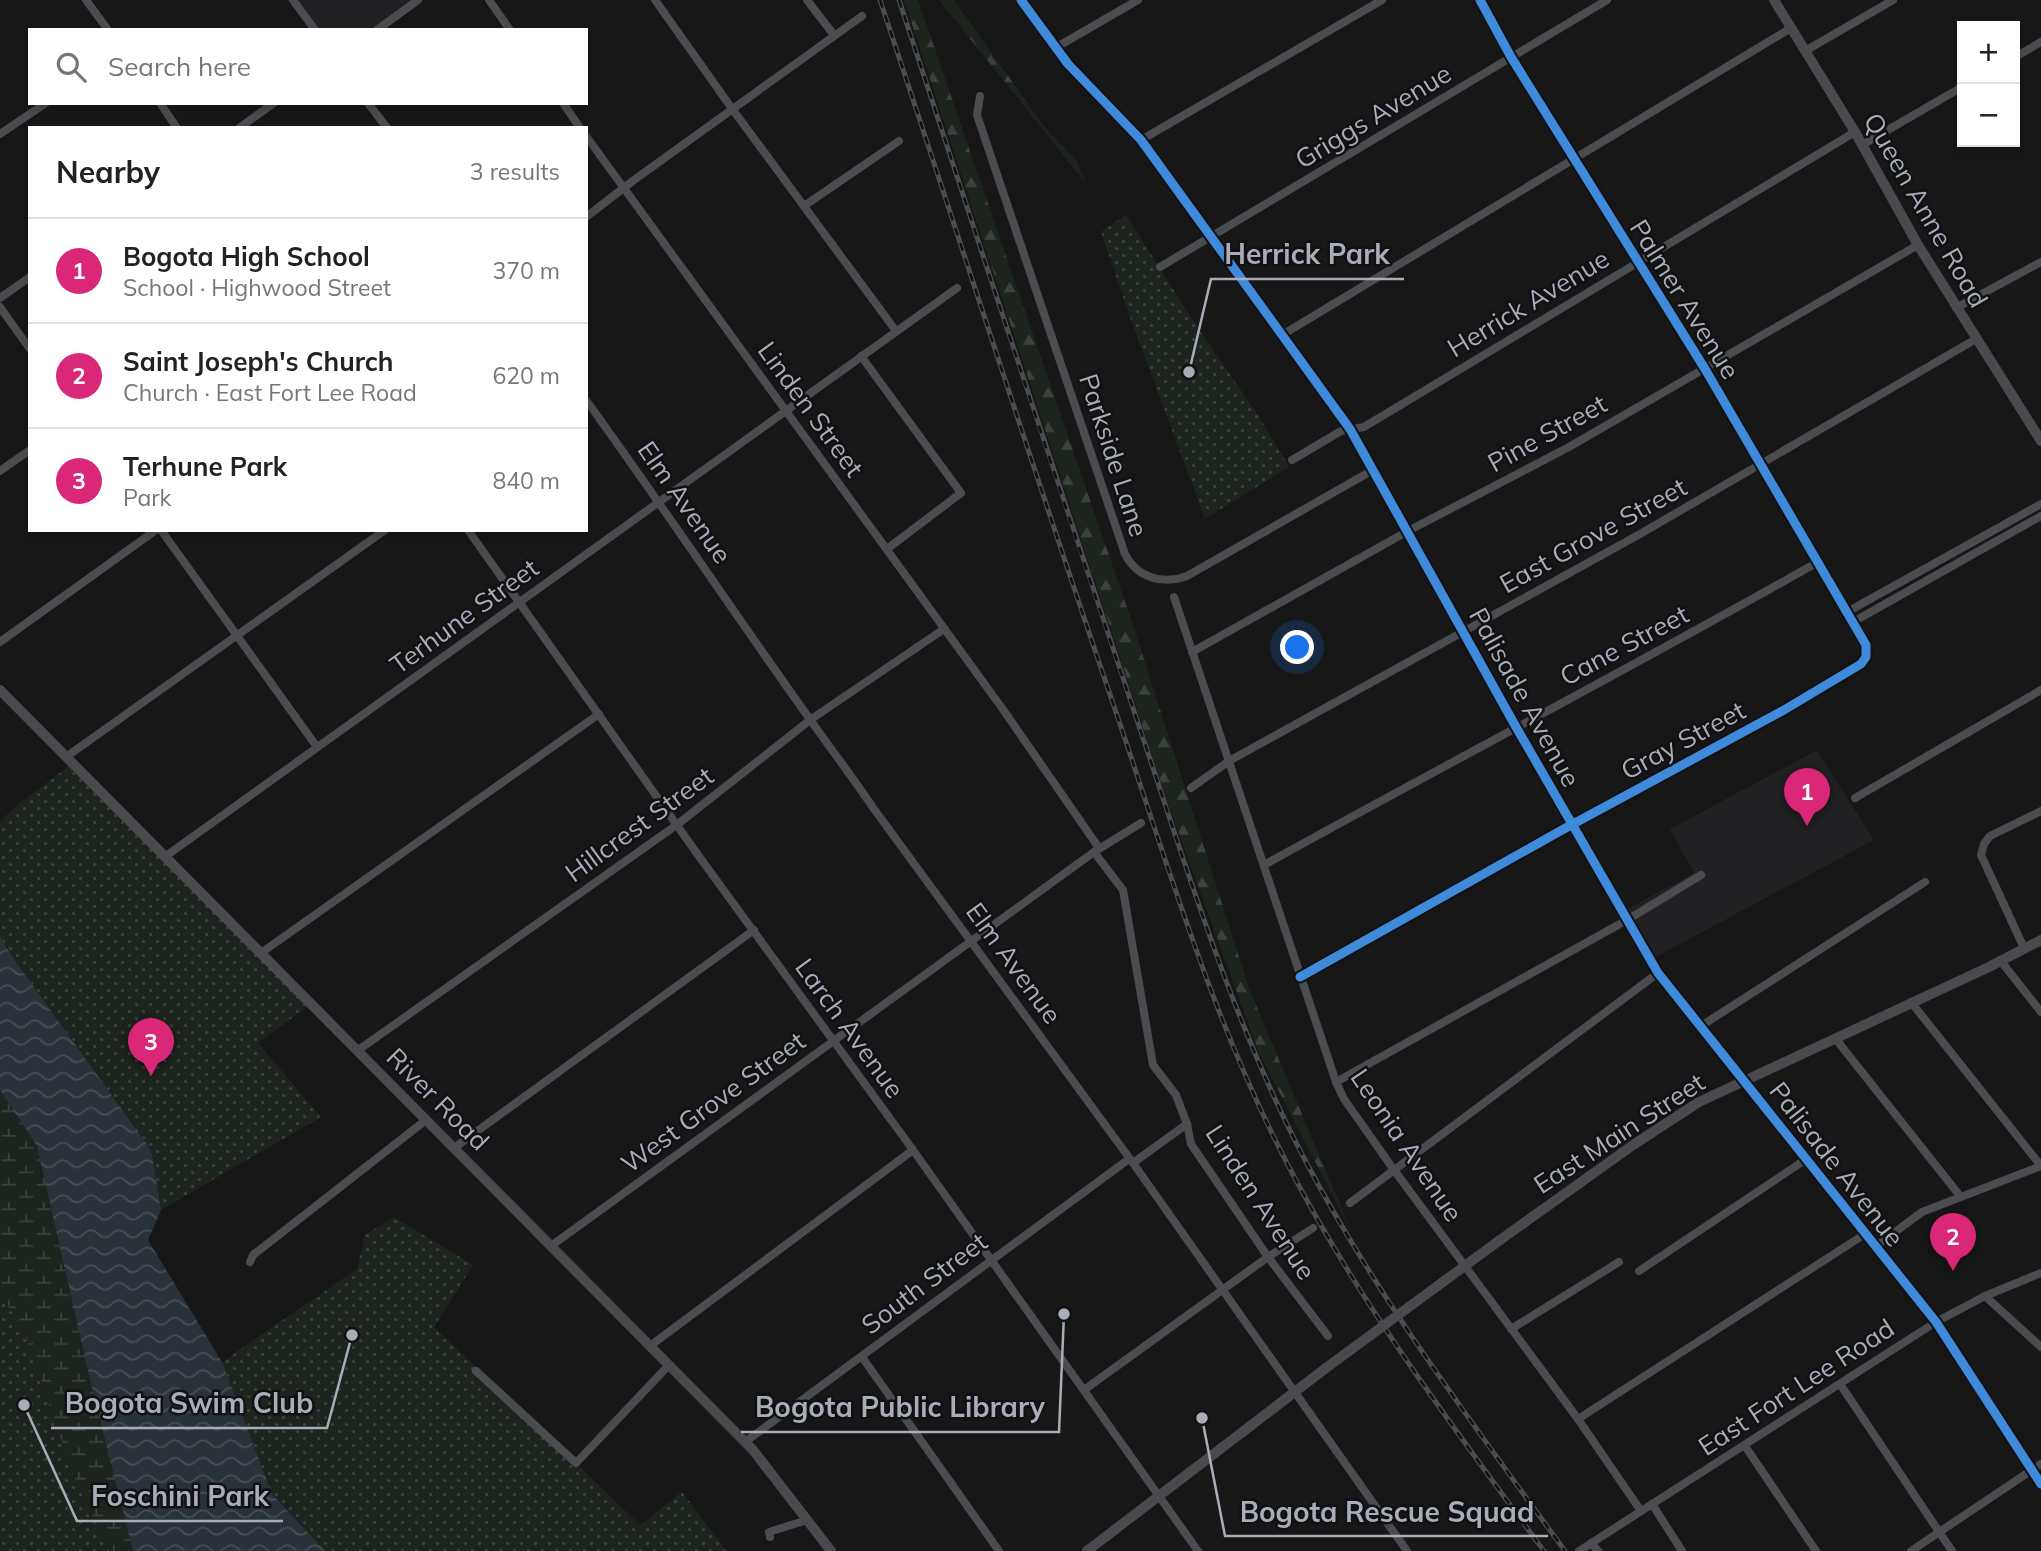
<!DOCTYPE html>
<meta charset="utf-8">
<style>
:root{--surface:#fff;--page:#f2f2f2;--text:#222;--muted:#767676;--line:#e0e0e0;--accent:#db2777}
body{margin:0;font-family:Mulish,sans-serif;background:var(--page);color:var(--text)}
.controls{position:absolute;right:21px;top:21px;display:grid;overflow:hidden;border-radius:0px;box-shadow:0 4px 10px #0003}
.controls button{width:63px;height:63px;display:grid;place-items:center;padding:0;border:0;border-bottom:2px solid var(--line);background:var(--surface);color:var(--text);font:35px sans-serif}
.you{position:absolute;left:1298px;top:648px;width:24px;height:24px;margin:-18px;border:5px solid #fff;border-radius:50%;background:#1a73e8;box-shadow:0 0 0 10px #1a73e833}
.badge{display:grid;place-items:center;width:46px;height:46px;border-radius:50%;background:var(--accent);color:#fff;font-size:23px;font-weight:700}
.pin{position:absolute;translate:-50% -58px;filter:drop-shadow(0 2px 4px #0008)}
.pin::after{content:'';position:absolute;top:37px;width:24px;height:21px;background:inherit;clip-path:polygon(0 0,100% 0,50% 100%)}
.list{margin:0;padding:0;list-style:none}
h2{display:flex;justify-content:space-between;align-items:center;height:91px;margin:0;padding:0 28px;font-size:30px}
h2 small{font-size:23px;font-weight:400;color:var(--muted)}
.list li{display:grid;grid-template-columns:46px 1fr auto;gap:21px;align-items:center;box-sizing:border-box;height:105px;padding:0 28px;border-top:2px solid var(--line)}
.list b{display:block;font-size:26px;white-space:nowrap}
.list p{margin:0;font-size:23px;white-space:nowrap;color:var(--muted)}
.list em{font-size:23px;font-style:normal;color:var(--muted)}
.icon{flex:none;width:38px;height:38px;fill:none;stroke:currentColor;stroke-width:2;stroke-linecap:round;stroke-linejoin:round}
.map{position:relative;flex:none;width:2041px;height:1551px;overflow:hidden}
.search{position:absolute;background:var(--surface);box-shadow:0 4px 10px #0003;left:28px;top:28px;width:560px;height:77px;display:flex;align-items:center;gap:18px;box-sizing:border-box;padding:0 24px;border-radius:0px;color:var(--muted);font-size:26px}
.panel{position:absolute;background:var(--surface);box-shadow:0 4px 10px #0003;left:28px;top:126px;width:560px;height:406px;border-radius:0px}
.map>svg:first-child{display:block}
</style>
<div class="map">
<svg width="2041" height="1551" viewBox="0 0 2041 1551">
<defs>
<pattern id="forest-firs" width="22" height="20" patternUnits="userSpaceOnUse" patternTransform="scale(1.75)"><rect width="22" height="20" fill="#1d241e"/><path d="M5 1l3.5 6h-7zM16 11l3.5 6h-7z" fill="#3b413d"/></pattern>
<pattern id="wetland-marsh" width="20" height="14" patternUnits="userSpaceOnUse" patternTransform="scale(1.75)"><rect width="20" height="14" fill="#1d241e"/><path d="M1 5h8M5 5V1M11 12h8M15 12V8" fill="none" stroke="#3b413d"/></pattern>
<pattern id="park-dots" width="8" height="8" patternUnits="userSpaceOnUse" patternTransform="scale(1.75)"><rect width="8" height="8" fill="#1d241e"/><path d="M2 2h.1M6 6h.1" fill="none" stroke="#3b413d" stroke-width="1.8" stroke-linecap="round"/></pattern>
<pattern id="water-waves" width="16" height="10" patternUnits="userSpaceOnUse" patternTransform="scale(1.75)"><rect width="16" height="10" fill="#2a3239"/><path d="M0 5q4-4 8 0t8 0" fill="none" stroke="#464d54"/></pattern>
</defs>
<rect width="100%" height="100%" fill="#171717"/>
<!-- built -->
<g fill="#212123">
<polygon points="293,0 418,0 377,30 315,30"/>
<polygon points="1817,750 1874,840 1650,960 1622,912 1694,873 1670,829"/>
</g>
<!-- forest -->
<g fill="url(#forest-firs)">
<polygon points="904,0 918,0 1132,622 1250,991 1353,1235 1259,1053 1167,801"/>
<polygon points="939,0 954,0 1046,129 1077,161 1085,182"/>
</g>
<!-- wetland -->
<polygon fill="url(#wetland-marsh)" points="0,1090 37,1146 91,1384 133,1551 109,1551 74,1477 24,1332 0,1293"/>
<!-- park -->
<g fill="url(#park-dots)">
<polygon points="1126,215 1198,328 1258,415 1289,467 1205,519 1130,317 1101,232"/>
<polygon points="73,763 311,1004 258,1043 321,1117 161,1210 151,1150 11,955 0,936 0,821 21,802"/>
<polygon points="394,1217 473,1265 434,1327 640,1525 682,1492 727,1551 325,1551 272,1494 222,1362 357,1269 365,1235"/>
<polygon points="0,1293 24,1332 74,1477 109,1551 0,1551"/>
</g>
<!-- water -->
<polygon fill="url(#water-waves)" points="0,936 11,955 151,1150 161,1210 148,1240 222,1362 272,1494 325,1551 133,1551 91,1384 37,1146 0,1090"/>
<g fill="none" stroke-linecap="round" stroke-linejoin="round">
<!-- street -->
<g stroke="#4b4c50" stroke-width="8">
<polyline points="86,0 108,30"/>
<polyline points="293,0 315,30"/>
<polyline points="489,0 510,30"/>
<polyline points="655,0 733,110 896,331"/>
<polyline points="807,0 834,35"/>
<polyline points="377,30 418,0"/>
<polyline points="1055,48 1138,0"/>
<polyline points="1805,51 1893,0"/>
<polyline points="2015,57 2041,42"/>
<path d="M980,96L977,115L1125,554C1137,578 1163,585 1187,576L1373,470"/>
<polyline points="160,103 177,128"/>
<polyline points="368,103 387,128"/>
<polyline points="563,103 580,128"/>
<polyline points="239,128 274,103"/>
<polyline points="0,134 46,103"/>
<polyline points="586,136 1002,708 1099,848"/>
<polyline points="1141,140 1382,0"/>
<polyline points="1862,145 1962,87"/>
<polyline points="804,206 899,141"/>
<polyline points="586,217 634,180 862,16"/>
<polyline points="1160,267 1607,0"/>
<polyline points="0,298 30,277"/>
<polyline points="0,307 30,349"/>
<polyline points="1956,308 2041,262"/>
<polyline points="1282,335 1791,28"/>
<polyline points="861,356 961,493 887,549"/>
<path d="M586,400C662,505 734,613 809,718C831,749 853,778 874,809L1133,1163L1407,1551"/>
<polyline points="1292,460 1341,431 1364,427 1855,132"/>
<polyline points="0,471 30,450"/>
<polyline points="161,530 317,747"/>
<polyline points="468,530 698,855 913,1150 1198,1551"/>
<polyline points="1174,597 1336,1082 1344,1099 1394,1170 1578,1419 1641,1511"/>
<polyline points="1847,612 2041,504"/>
<polyline points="1853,622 2041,516"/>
<polyline points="0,642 156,530"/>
<polyline points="1192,652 1408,531 1569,447 1918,245"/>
<polyline points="66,757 385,530"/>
<polyline points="1191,788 1229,761 1640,534 1976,339"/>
<polyline points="1855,798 2041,690"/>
<polyline points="1094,852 1123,890 1153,1065 1176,1095 1187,1124 1191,1144 1268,1257 1328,1336"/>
<polyline points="166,856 957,288"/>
<path d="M1264,865C1448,763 1635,666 1818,562"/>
<polyline points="2024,948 1981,855 1984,844 1990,836 2041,811"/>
<polyline points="261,953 599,714"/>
<polyline points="2000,960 2041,1012"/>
<polyline points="1300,977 1562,830 1784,710 1861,664 1866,657 1866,645 1705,369 1511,57 1480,0"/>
<polyline points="1911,1002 2041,1166"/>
<polyline points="1701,1026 1925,882"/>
<polyline points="1835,1038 1960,1196"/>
<polyline points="357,1051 678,824 810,720 944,629"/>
<polyline points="1336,1082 1627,920 1701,875"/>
<polyline points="454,1148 754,930"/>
<polyline points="1133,1163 1187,1124"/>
<polyline points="1350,1203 1658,973"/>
<polyline points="551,1246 1094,852 1141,823"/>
<polyline points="1875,1247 1922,1212 2041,1166"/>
<polyline points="250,1262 253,1255 426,1120"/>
<polyline points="1639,1271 1805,1160"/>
<polyline points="1985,1296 2041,1347"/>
<polyline points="1511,1329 1619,1262"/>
<polyline points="650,1346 913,1150"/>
<polyline points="862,1357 999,1551"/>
<polyline points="476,1371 576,1463 669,1365"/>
<polyline points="1840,1384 1952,1551"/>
<polyline points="1084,1390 1268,1257 1313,1228"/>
<polyline points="1578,1419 1865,1234"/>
<polyline points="745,1442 1129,1159"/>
<polyline points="1745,1446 1816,1551"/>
<polyline points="1652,1504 1682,1551"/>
<polyline points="770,1537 769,1532 807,1520"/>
<polyline points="1591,1543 1598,1551"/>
<polyline points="1579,1551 1936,1322 1985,1296 2041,1273"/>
<polyline points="1911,1551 2041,1464"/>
</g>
<!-- secondary -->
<g stroke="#4a4a4e" stroke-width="10">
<polyline points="1021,0 1068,64 1141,140 1350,429 1516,727 1658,973 1936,1322 2041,1484"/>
<polyline points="1774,0 1855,132 1918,245 2041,441"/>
<polyline points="0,690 753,1450 831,1551"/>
<polyline points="1500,1240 1633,1145 1699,1102 1989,967 2041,940"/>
<polyline points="1087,1551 1326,1368"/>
</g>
<!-- rail casing -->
<g stroke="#4b4c4f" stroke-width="5">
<g id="rail">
<path d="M880,0C960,240 1037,481 1119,721C1170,872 1215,1026 1289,1167C1360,1304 1453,1427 1544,1551"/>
<path d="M899,0C978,238 1054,476 1135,714C1186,865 1231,1019 1305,1160C1378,1299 1473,1424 1565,1551"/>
</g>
</g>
<!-- rail -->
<use href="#rail" stroke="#111113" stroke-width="2.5" stroke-dasharray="8" stroke-linecap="butt"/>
<!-- secondary-bridge -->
<polyline stroke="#4a4a4e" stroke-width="10" points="1326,1368 1500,1240"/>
<!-- cycleway casing -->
<g stroke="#111113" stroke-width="13">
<g id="cycleway">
<polyline points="1021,0 1068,64 1141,140 1350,429 1516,727 1658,973 1936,1322 2041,1484"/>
<polyline points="1300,977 1562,830 1784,710 1861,664 1866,657 1866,645 1705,369 1511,57 1480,0"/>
</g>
</g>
<!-- cycleway -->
<use href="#cycleway" stroke="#408adc" stroke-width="9"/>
</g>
<g text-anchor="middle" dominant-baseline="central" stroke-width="5" stroke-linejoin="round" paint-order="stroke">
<!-- street labels -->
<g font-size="26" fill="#a8adb8" stroke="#111113">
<text transform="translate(1373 116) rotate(-31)">Griggs Avenue</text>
<text transform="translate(1926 210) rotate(60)">Queen Anne Road</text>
<text transform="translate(1685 299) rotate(58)">Palmer Avenue</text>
<text transform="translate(1528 303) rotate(-31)">Herrick Avenue</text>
<text transform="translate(811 409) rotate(54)">Linden Street</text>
<text transform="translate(1547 433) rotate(-29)">Pine Street</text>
<text transform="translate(1114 455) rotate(72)">Parkside Lane</text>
<text transform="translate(685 502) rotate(55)">Elm Avenue</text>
<text transform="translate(1593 535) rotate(-29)">East Grove Street</text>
<text transform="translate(464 616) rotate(-36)">Terhune Street</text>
<text transform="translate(1624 645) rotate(-28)">Cane Street</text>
<text transform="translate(1525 697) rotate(61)">Palisade Avenue</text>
<text transform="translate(1683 740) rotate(-28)">Gray Street</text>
<text transform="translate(639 824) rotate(-36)">Hillcrest Street</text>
<text transform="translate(1014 963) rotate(54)">Elm Avenue</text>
<text transform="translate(850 1028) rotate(54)">Larch Avenue</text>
<text transform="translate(438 1099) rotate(45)">River Road</text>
<text transform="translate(713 1102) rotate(-36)">West Grove Street</text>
<text transform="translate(1619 1133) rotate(-33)">East Main Street</text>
<text transform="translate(1407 1145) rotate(56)">Leonia Avenue</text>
<text transform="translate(1837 1164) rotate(52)">Palisade Avenue</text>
<text transform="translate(1261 1202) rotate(57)">Linden Avenue</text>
<text transform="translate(924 1283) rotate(-37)">South Street</text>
<text transform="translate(1796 1387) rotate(-33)">East Fort Lee Road</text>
</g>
</g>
<!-- callouts -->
<path fill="none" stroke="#a8adb8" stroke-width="2.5" d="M1189 372L1211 279H1404M352 1335L327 1428H51M1064 1314L1059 1432H741M24 1405L77 1521H283M1202 1418L1225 1536H1548"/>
<g fill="#a8adb8" stroke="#111113" stroke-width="2.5">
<circle cx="1189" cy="372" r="7"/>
<circle cx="352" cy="1335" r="7"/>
<circle cx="1064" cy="1314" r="7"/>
<circle cx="24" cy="1405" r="7"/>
<circle cx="1202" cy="1418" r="7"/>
</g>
<g font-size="28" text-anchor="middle" font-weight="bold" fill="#a8adb8" stroke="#111113" stroke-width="5" stroke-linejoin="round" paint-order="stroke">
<text x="1307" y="264">Herrick Park</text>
<text x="189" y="1413">Bogota Swim Club</text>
<text x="900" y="1417">Bogota Public Library</text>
<text x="180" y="1506">Foschini Park</text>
<text x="1387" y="1522">Bogota Rescue Squad</text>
</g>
</svg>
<div class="controls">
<button>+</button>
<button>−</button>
</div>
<div class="you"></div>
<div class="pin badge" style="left:1807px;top:826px">1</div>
<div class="pin badge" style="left:1953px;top:1271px">2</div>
<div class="pin badge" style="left:151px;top:1076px">3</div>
<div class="search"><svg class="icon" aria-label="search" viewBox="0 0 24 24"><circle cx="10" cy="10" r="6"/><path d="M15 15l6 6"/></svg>Search here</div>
<section class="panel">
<h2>Nearby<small>3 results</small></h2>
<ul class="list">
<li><span class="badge">1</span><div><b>Bogota High School</b><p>School · Highwood Street</p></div><em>370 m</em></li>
<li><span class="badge">2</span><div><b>Saint Joseph's Church</b><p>Church · East Fort Lee Road</p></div><em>620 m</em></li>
<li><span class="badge">3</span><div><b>Terhune Park</b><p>Park</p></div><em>840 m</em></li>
</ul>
</section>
</div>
